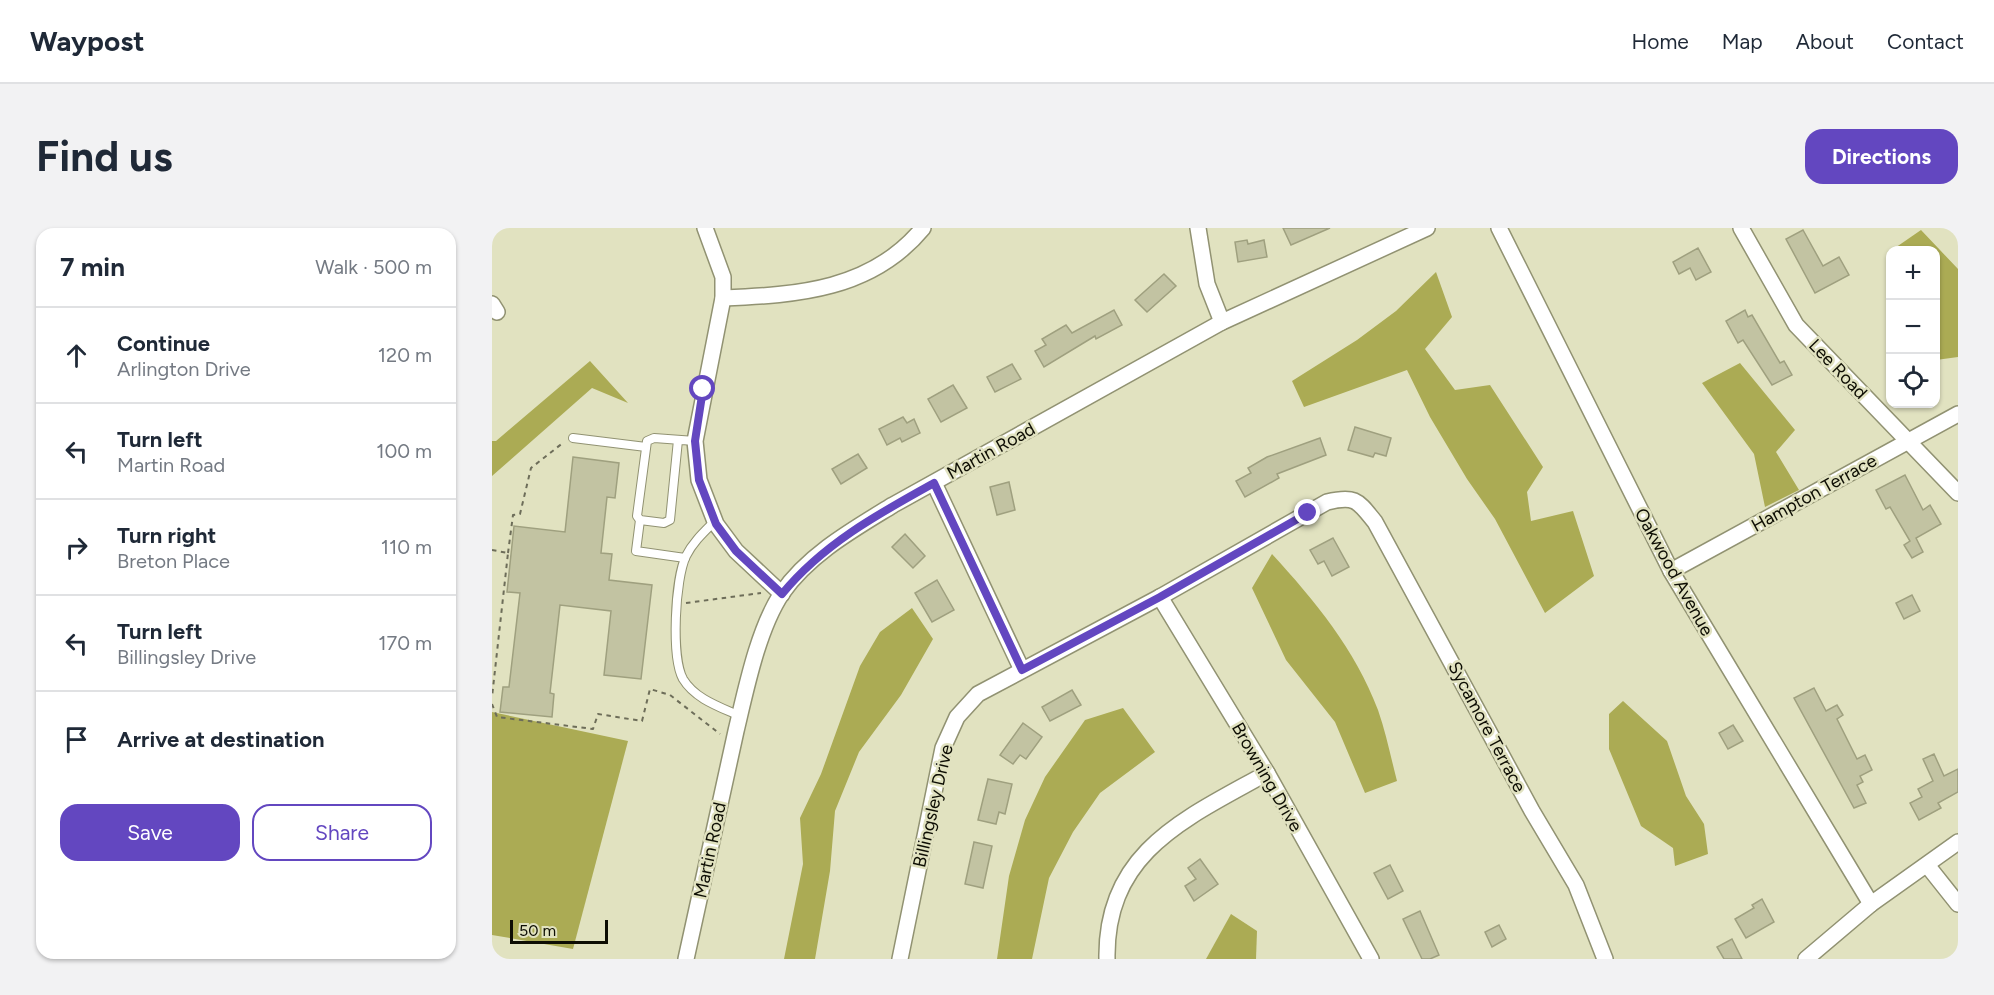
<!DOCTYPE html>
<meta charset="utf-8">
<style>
:root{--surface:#fff;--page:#f2f2f3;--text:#1f2937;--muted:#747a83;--line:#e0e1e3;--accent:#6347c0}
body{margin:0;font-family:Figtree,sans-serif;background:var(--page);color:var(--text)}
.controls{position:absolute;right:18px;top:18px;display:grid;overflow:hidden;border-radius:12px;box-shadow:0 2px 4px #0004}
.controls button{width:54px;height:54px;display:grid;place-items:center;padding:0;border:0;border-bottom:2px solid var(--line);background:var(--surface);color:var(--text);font:30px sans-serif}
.scale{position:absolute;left:18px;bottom:15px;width:98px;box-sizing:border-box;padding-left:6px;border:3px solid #0d0d03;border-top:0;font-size:16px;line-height:21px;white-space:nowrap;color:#0d0d03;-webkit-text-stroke:4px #e1e2c0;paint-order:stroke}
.stop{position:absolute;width:18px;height:18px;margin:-14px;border:4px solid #6347c0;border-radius:50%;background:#fff}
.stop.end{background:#6347c0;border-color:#fff;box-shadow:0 2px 6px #0008}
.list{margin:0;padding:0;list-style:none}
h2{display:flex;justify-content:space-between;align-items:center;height:78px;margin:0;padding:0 24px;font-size:26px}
h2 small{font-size:20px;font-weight:400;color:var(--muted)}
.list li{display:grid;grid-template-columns:39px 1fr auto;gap:18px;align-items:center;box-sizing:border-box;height:96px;padding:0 24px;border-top:2px solid var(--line)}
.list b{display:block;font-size:22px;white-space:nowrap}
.list p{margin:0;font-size:20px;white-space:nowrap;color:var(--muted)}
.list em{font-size:20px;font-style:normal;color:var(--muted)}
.actions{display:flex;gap:12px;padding:18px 24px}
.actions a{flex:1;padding:14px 0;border:2px solid var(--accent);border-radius:18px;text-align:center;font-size:21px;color:var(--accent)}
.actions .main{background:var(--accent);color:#fff}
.icon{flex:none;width:33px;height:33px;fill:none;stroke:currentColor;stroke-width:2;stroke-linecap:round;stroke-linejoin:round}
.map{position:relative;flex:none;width:1466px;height:731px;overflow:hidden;border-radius:18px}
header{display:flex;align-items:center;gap:36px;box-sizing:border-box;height:84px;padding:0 30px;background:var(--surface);border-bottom:2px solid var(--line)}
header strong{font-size:28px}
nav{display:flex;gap:33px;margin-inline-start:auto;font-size:21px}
.intro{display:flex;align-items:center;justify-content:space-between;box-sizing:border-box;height:144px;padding:0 36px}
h1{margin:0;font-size:42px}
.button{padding:15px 27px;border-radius:18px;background:var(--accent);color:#fff;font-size:21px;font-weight:700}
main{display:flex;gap:36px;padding:0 36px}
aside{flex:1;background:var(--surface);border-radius:18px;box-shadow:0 2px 4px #0004}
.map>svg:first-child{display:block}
</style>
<header>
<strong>Waypost</strong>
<nav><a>Home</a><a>Map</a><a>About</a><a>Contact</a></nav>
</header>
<div class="intro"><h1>Find us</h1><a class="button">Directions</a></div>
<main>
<aside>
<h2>7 min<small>Walk · 500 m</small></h2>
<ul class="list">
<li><svg class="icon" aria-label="ahead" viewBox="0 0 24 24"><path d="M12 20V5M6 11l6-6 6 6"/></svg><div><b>Continue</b><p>Arlington Drive</p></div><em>120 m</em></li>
<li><svg class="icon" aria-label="left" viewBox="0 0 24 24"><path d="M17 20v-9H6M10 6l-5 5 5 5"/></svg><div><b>Turn left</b><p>Martin Road</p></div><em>100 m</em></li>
<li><svg class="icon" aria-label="right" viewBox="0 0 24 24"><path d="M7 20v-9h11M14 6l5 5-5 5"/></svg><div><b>Turn right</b><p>Breton Place</p></div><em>110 m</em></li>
<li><svg class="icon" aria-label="left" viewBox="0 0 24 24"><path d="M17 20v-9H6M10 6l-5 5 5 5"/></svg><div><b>Turn left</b><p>Billingsley Drive</p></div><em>170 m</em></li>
<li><svg class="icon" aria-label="arrive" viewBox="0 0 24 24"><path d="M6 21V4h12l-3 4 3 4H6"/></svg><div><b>Arrive at destination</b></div></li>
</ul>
<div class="actions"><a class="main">Save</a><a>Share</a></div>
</aside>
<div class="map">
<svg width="1466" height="731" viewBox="0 0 1466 731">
<rect width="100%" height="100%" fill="#e1e2c0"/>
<!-- forest -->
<g fill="#abab54">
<polygon points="1429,2 1466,41 1466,129 1444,132 1444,22 1400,22"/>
<polygon points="944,44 960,89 933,121 963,162 998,157 1051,239 1035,264 1039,293 1081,283 1102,348 1053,385 1003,291 975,251 938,189 915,142 812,179 800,153 865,112 904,83"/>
<polygon points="98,133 136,175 100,160 0,248 0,213 4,213"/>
<polygon points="1248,135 1303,202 1284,224 1307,262 1273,279 1262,226 1210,155"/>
<path d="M780,326C823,373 863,421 886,482C894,505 899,530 905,553L873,565L843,494L794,432L760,360Z"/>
<polygon points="420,380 441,411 409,467 367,524 343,583 338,643 323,731 292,731 311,636 308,590 329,546 368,438 388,404"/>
<polygon points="1131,473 1175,513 1194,568 1212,596 1216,626 1183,638 1181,620 1149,598 1117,521 1117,486"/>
<polygon points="631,480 663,524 608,565 581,604 557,650 540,731 505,731 517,648 533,592 553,549 593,492"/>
<polygon points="0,484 136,513 81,721 0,707"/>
<polygon points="739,686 765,703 764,731 714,731"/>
</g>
<!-- building -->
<g fill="#c2c3a2" stroke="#9fa07f" stroke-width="1.5">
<polygon points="791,0 838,0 799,17"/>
<polygon points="1311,2 1331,38 1347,29 1357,47 1323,65 1294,11"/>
<polygon points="755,12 756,16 772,12 775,29 746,34 743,14"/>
<polygon points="1206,20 1219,44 1204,52 1198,40 1187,46 1181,34"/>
<polygon points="672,46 684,58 655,84 643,72"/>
<polygon points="622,82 630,97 604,111 603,108 552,139 543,123 554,117 550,111 574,97 580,105"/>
<polygon points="1253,82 1256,89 1260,87 1288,135 1292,133 1300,147 1280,157 1251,112 1246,115 1234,93"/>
<polygon points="520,136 529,151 503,164 495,149"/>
<polygon points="461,157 475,180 449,194 436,171"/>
<polygon points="411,189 415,195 422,191 428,205 410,214 408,210 395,217 387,201"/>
<polygon points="863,199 899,210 894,228 883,225 881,229 856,222"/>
<polygon points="828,210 834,227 785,246 787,250 753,269 744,253 759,245 756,240 775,229"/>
<polygon points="366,226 375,240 349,256 340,241"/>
<polygon points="81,229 127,235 123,270 115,269 109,325 120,326 117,352 160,357 149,451 112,447 119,383 68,377 58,465 62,466 60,489 8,484 11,459 17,459 28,365 15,364 22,298 73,304"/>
<polygon points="1413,247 1431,282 1438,277 1449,296 1424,310 1431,324 1420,330 1412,317 1418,313 1398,279 1394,281 1384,262"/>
<polygon points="517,254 523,282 505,287 498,259"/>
<polygon points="413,306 433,328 421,340 400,319"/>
<polygon points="841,310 857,339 840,348 832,333 826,336 818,322"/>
<polygon points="445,352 462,382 440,394 423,365"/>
<polygon points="1420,367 1428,383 1412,391 1404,375"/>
<polygon points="1322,460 1334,483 1345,477 1351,487 1345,491 1365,531 1373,527 1380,542 1368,548 1371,554 1365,557 1374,575 1362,580 1302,470"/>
<polygon points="580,462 589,477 558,493 550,479"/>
<polygon points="531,495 550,509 534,531 528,527 521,536 508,527"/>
<polygon points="1241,497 1251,513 1236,521 1227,505"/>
<polygon points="1442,526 1452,548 1466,541 1466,564 1446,575 1449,580 1427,592 1418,575 1430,569 1426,561 1441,553 1431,531"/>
<polygon points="496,551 520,556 513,586 507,584 504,596 486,592"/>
<polygon points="482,614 500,618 491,660 473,656"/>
<polygon points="708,631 726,656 702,673 693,658 704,651 696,640"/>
<polygon points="898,637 911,663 896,671 882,645"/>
<polygon points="1270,671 1282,694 1254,710 1243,691 1262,680 1260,677"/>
<polygon points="928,683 947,727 938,731 930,731 911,691"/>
<polygon points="1007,697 1014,711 1000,719 993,704"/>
<polygon points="1240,711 1250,731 1232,731 1225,719"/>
</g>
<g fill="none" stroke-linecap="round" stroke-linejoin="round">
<!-- lane casing -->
<g stroke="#919272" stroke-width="10">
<g id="lane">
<polyline points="81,210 154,219"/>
<polyline points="186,212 178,292 172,295 148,292 145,288 155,213 162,210 203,213"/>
<polyline points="148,292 144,323 193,330"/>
<path d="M223,293C212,304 201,314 194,328C183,351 179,429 191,451C203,471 228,479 248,488"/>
</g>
</g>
<!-- street casing -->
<g stroke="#919272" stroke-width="18">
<g id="street">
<polyline points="213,0 231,49 231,70 203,213 207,252 224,296 244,323 290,366"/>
<polyline points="706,0 715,56 730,94"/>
<polyline points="1007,0 1179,343 1379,676"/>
<polyline points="1249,0 1304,97 1466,265"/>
<path d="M231,70C306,67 380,62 431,0"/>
<polyline points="0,76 5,84"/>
<polyline points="442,255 530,442"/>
<polyline points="1179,343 1466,186"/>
<polyline points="668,369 775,545 879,731"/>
<polyline points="1435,637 1466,676"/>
<path d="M194,731C210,655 227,579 244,503C254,461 266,401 290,365C317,326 362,301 401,277L730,94L935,0"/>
<path d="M408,731L451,520L465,489L486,466L668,369L835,274C864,267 866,273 883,294L1040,583L1084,657L1113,731"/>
<path d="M615,731C613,623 695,590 775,545"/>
<polyline points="1314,731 1379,676 1466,614"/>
</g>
</g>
<!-- path -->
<g stroke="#6d6d59" stroke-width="2" stroke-dasharray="4.5 4.5" stroke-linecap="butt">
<polyline points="0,322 16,325 0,469"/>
<polyline points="16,325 21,287 28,286 39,240 72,214"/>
<polyline points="194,375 269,365"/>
<polyline points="0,476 5,489 101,501 106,486 150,493 158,461 178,467 228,506"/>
</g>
<!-- lane -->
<use href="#lane" stroke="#fff" stroke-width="8"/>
<!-- street -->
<use href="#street" stroke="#fff" stroke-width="15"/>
</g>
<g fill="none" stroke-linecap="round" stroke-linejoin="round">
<!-- route -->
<path stroke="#6347c0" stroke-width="8" d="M211,161L203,213L207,252L224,296L244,323L290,366C331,316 386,286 442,255L530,442L668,369L816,285"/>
</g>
<g text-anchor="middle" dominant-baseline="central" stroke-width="5" stroke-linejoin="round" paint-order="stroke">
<!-- street labels -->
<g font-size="18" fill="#0d0d03" stroke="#e1e2c0">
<text transform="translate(1346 141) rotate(46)">Lee Road</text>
<text transform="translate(499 223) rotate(-29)">Martin Road</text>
<text transform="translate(1322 265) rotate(-29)">Hampton Terrace</text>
<text transform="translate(1182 344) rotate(61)">Oakwood Avenue</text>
<text transform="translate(995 499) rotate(62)">Sycamore Terrace</text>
<text transform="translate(775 549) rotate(60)">Browning Drive</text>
<text transform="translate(441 578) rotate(-77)">Billingsley Drive</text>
<text transform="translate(218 622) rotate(-78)">Martin Road</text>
</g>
</g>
</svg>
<div class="controls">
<button>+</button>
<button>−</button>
<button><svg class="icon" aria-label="locate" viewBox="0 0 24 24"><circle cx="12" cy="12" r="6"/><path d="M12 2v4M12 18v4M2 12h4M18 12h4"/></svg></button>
</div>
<div class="scale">50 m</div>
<div class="stop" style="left:211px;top:161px"></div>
<div class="stop end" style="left:816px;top:285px"></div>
</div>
</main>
